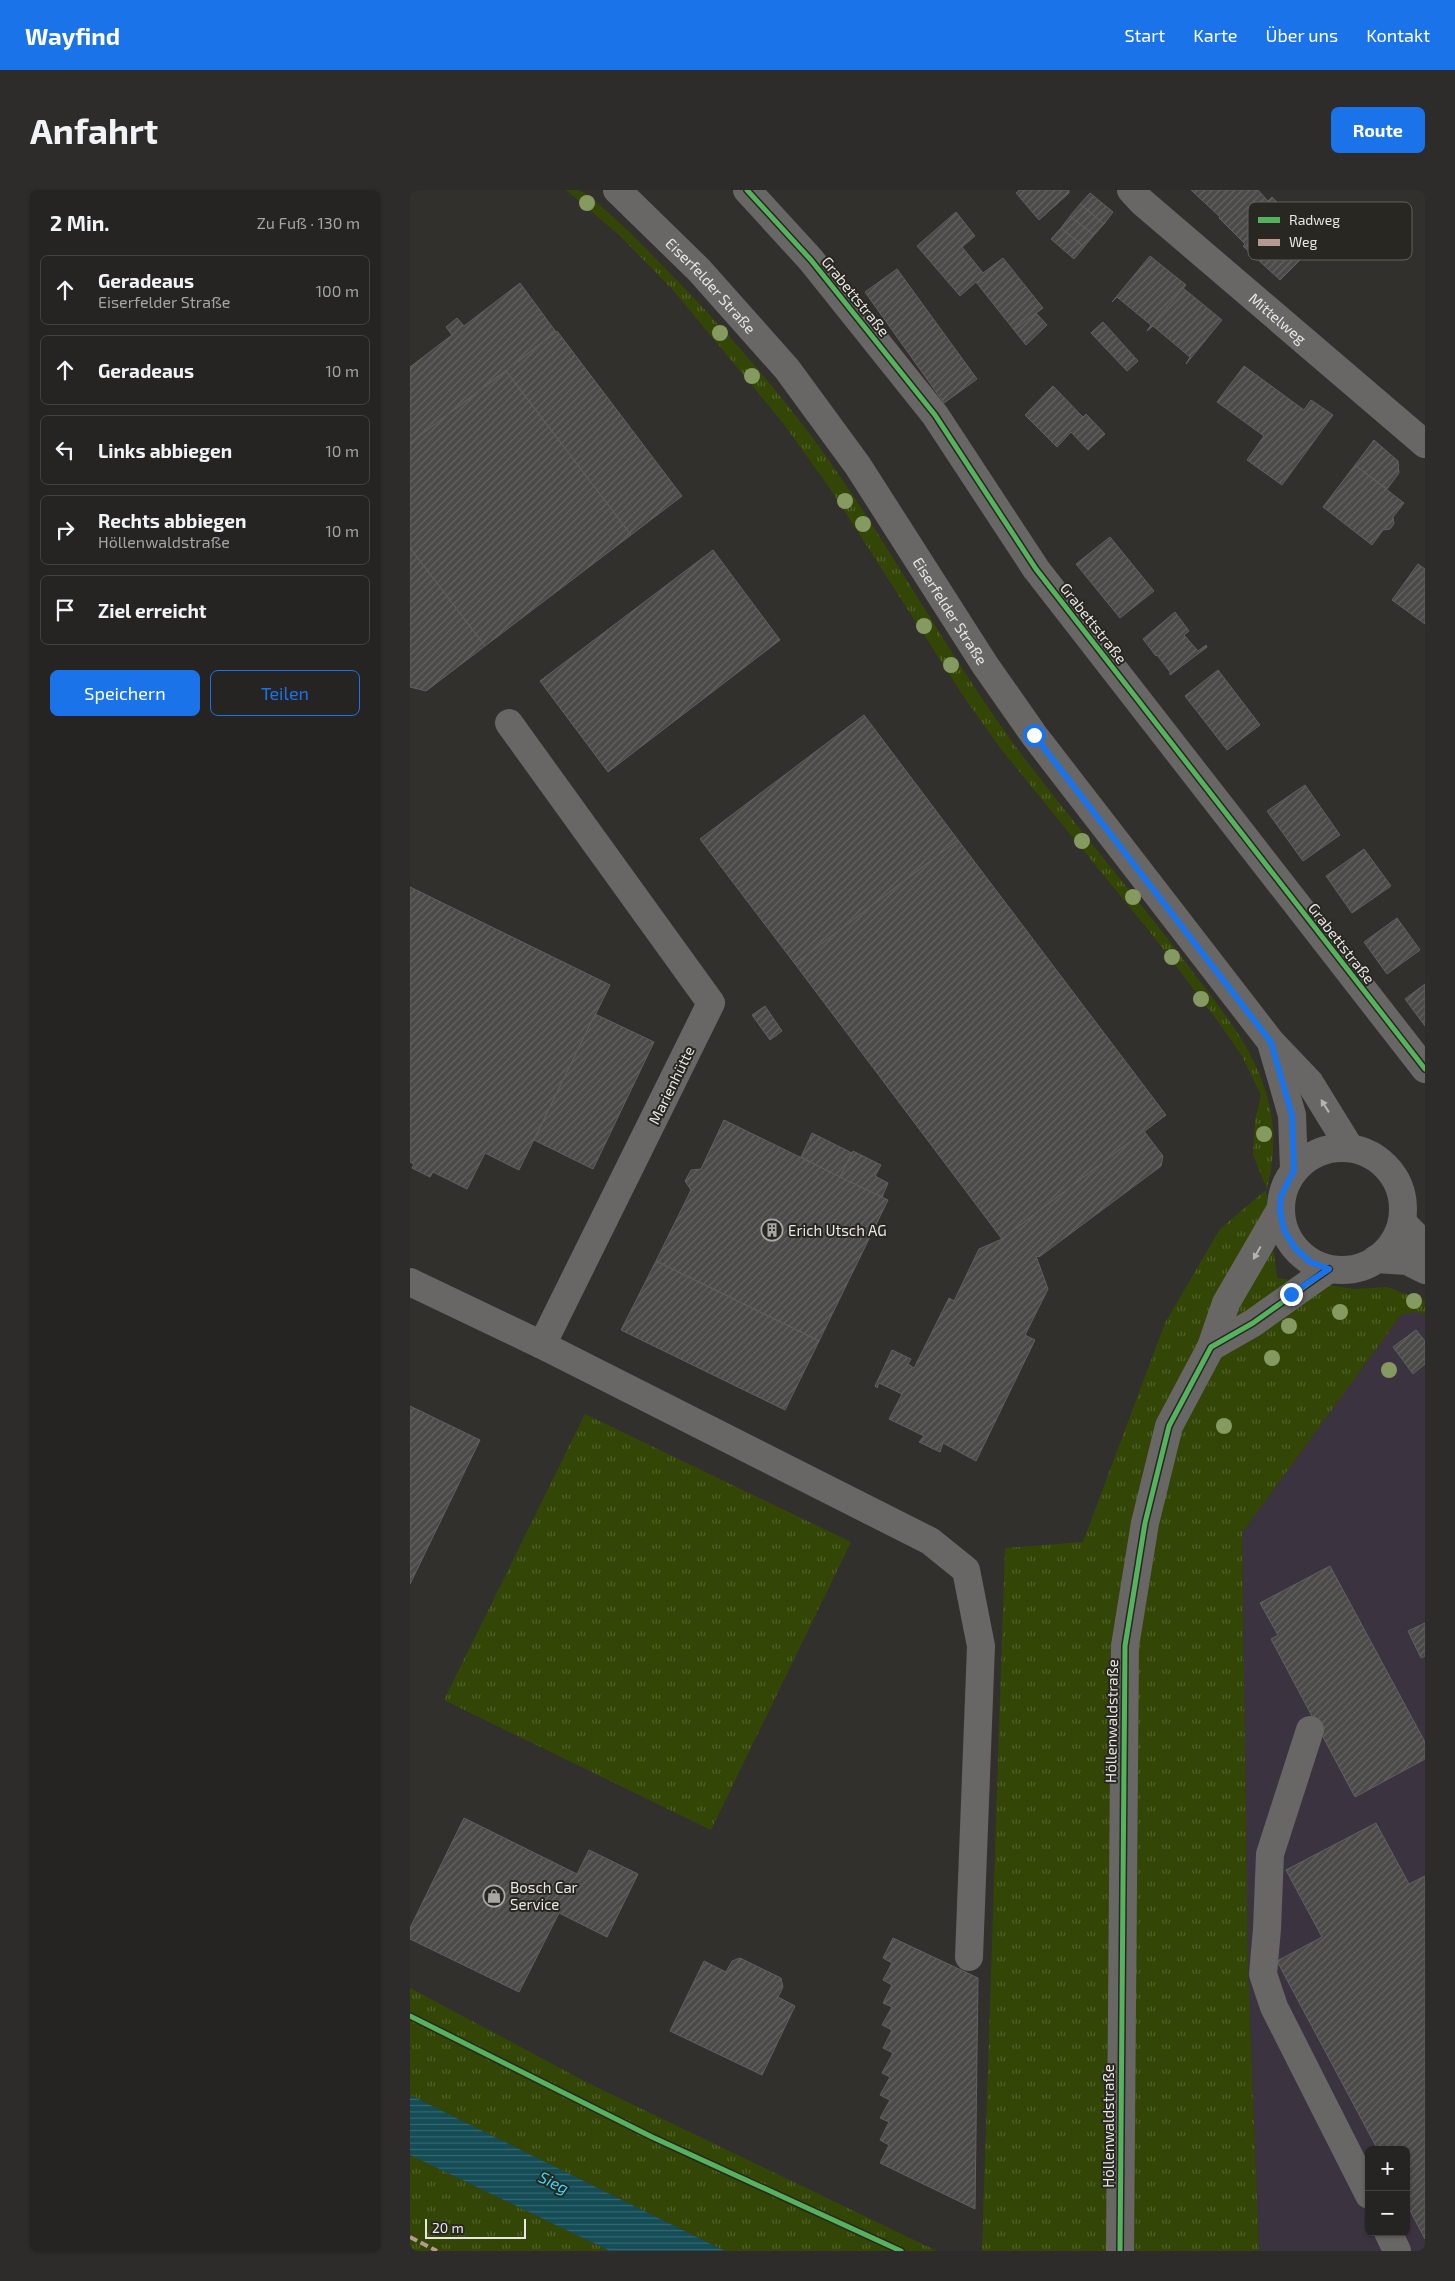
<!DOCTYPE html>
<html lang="de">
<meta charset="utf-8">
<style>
:root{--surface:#252422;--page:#2d2c2a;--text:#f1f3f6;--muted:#a3a4a5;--line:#424140;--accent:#1a73e8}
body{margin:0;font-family:"Exo 2",sans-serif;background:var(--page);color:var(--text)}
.controls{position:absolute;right:15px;bottom:15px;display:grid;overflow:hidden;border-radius:8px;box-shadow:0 1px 4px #0004}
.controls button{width:45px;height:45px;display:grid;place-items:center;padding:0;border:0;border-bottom:1px solid var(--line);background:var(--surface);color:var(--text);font:25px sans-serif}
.scale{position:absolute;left:15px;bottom:12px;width:101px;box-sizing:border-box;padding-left:5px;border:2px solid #e8e7e3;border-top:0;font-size:14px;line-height:18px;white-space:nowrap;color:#e8e7e3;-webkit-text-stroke:4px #292721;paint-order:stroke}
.stop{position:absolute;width:15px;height:15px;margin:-11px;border:4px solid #1a73e8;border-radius:50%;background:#fff}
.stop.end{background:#1a73e8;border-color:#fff;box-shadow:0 1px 5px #0008}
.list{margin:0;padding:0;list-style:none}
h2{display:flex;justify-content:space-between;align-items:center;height:65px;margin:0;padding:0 20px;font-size:21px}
h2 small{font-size:16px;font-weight:400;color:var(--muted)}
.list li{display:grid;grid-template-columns:32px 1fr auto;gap:15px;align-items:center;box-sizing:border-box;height:70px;margin:0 10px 10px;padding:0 10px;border:1px solid var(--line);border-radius:8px}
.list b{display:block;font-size:19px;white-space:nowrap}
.list p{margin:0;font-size:16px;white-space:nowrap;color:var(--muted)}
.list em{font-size:16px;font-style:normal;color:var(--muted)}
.actions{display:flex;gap:10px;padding:15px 20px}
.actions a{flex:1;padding:11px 0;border:1px solid var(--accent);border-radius:8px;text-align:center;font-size:18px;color:var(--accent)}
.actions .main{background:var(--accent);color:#fff}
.icon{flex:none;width:28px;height:28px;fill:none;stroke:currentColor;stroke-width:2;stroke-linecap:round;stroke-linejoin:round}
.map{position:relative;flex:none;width:1015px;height:2061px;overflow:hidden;border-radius:8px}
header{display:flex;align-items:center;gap:30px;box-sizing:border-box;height:70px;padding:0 25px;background:var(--accent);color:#fff}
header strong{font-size:24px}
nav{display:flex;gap:28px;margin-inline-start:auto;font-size:18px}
.intro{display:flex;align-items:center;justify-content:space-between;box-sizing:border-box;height:120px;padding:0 30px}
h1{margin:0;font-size:35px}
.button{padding:12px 22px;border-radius:8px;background:var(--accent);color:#fff;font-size:18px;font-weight:700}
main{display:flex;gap:30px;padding:0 30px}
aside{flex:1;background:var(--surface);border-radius:8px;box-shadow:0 1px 4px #0004}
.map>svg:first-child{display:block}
</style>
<header>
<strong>Wayfind</strong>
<nav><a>Start</a><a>Karte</a><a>Über uns</a><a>Kontakt</a></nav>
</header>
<div class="intro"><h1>Anfahrt</h1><a class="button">Route</a></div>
<main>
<aside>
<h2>2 Min.<small>Zu Fuß · 130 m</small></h2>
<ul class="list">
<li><svg class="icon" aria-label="ahead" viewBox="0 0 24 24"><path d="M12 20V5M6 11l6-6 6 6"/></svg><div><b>Geradeaus</b><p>Eiserfelder Straße</p></div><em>100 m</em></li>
<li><svg class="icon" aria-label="ahead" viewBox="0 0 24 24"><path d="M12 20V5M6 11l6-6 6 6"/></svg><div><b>Geradeaus</b></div><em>10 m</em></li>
<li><svg class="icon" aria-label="left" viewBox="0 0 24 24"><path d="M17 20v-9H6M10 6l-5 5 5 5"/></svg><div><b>Links abbiegen</b></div><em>10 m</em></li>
<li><svg class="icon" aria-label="right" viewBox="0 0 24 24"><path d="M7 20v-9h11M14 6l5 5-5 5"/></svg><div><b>Rechts abbiegen</b><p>Höllenwaldstraße</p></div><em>10 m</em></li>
<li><svg class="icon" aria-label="arrive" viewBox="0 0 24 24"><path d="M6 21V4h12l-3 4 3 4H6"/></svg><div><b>Ziel erreicht</b></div></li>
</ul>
<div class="actions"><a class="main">Speichern</a><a>Teilen</a></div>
</aside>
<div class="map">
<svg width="1015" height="2061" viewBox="0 0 1015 2061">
<defs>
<pattern id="grass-tufts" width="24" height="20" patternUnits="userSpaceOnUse" patternTransform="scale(1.25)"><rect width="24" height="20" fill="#344606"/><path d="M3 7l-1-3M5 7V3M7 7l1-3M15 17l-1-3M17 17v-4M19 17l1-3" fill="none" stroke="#51612a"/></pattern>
<pattern id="water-rules" width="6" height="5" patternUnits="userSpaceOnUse" patternTransform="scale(1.25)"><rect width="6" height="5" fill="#144d56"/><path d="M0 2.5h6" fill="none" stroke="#36676e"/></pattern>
<pattern id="building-hatch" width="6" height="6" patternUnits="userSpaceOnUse" patternTransform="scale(1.25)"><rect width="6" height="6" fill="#4b4a49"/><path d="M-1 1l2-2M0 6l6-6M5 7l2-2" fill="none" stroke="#656463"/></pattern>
</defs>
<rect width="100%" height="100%" fill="#31302d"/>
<!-- commercial -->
<path fill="#3c3340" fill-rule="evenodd" d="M1004,1107L1015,1119V2061H849L838,1775L832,1343ZM959,1960H996V2042H959Z"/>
<!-- grass -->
<g fill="url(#grass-tufts)">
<path d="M156,0C160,0 164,0 168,0C181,4 228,50 239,62C298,121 355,184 405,251C478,351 535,461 609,561C663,633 722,701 776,773C798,803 824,833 841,866C864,911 869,950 857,999L843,965L845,931L851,905L832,866L807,830L744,747L591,559L554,507L421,300L373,233L263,100L209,45Z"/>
<polygon points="856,1000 867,1088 945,1099 977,1097 1015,1111 1015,1125 1006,1122 991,1125 832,1343 838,1775 849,2061 572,2061 595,1358 673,1352 755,1133 810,1039"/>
<polygon points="175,1224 441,1352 301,1640 34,1510"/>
<polygon points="0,1798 178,1893 527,2061 315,2061 0,1905"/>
<polygon points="0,1965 200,2061 0,2061"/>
</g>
<!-- water -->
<polygon fill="url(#water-rules)" points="0,1905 315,2061 200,2061 0,1965"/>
<!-- building -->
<g fill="url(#building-hatch)" stroke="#616060">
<polygon points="609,0 659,0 659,3 629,30 606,3"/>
<polygon points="781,0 848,0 858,11 862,7 891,37 888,40 904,56 870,90 833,56 835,54 809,28 810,27"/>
<polygon points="680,3 703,22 694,34 670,14"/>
<polygon points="670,14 694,34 684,45 660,26"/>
<polygon points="546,22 565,46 552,57 573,83 593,68 633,118 604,140 566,92 550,106 507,56"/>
<polygon points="660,26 684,45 674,57 651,38"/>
<polygon points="651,38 674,57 664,69 641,49"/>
<polygon points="740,66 776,95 737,141 741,135 707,107 702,112"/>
<polygon points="487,79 567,189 534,213 455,102"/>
<polygon points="110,93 146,142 0,253 0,177 42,145 36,137 47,128 54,136"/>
<polygon points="773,98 812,130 776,174 780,167 743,136 737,141"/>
<polygon points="626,123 637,135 616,155 604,140"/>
<polygon points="693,132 728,171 717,181 681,143"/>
<polygon points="147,141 272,306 221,345 96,181"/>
<polygon points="834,176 894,220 901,210 923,225 872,295 837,270 854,246 807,212"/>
<polygon points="96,181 221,345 75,456 0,358 0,253"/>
<polygon points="643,196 673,227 676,224 695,244 678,260 661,242 647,257 615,225"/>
<polygon points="964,250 988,271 989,283 977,299 945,275"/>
<polygon points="945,275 994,313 983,327 984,334 980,339 973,340 962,355 913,317"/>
<polygon points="700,347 744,401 710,428 666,374"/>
<polygon points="0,358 75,456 16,501 0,497"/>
<polygon points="303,360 370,450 198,582 130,491"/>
<polygon points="1008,374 1015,379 1015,434 982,410"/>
<polygon points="765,422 779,441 774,445 788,461 796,455 797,457 760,485 760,482 747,465 746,466 733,449"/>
<polygon points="808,480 850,535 817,560 775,506"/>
<polygon points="454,525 548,650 385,774 290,649"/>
<polygon points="895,595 930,645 893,671 857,621"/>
<polygon points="548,650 756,925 592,1049 385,774"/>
<polygon points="954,659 981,696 942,723 916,686"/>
<polygon points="0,697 200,795 109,980 75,963 57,999 23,982 20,987 2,978 4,974 0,972"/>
<polygon points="987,728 1010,760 977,784 954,752"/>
<polygon points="1015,794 1015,836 995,809"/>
<polygon points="355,816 372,841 360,850 342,825"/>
<polygon points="185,824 244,852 183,979 124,950"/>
<polygon points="314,930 478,1010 409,1151 246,1071 281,1000 275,991 281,980 291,979"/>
<polygon points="734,941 753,966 751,976 629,1067 626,1066 638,1099 615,1145 625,1150 566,1271 533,1253 530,1262 509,1252 514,1246 479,1229 492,1204 469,1193 467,1198 465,1196 482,1160 501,1169 498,1174 504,1178 539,1108 544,1111 569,1059 592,1049"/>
<polygon points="402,943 442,963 430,987 391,967"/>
<polygon points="443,961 471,975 465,986 478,993 472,1007 430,987"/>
<polygon points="246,1071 409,1151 375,1220 211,1140"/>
<polygon points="1006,1140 1015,1151 1015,1174 1003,1184 983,1157"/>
<polygon points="0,1216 70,1250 0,1394"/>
<polygon points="920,1376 1015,1552 1015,1569 945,1607 861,1449 868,1445 850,1413"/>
<polygon points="1015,1433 1015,1466 1011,1468 998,1441"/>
<polygon points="54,1628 167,1684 179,1660 228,1684 197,1747 149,1723 109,1802 0,1749 0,1738"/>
<polygon points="966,1633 999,1694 1015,1686 1015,2049 996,2013 996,1960 968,1960 867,1771 912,1747 876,1680"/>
<polygon points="483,1748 568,1788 565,2019 470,1973 479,1955 470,1950 479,1932 470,1928 480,1910 470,1905 480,1887 472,1883 483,1863 473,1858 482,1840 472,1835 482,1817 473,1813 482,1795 473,1790 482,1773 473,1768"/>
<polygon points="330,1768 371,1788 373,1797 368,1807 385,1816 352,1885 260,1841 294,1771 316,1782 322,1771"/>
</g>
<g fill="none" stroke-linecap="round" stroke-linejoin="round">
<!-- minor -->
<g stroke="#686766" stroke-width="28">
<polyline points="337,0 401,70 525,225 626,379 1015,879"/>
<path id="s1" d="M721,0L732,12L1015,254"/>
<polyline points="99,533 301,813 132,1155"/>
<polyline points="0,1092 132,1155 520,1351 556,1380 571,1456 559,1767"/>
<polyline points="801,1157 843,1133 919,1079"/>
<polyline points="900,1540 860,1664 857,1739 853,1784 864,1817 959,2005"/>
<polyline points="978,2042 987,2061"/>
<polyline points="710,2061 715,1456 735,1333 759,1236 801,1157 816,1113 870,1020"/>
</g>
<!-- major -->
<g stroke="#686766" stroke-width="28">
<path id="s2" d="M207,0L289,80L377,179L448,276L575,475L624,545L861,852L900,893L940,958"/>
<polyline points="862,856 882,925 884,980"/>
<circle cx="932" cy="1019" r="61"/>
<polyline points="992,1032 1015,1055"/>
<polyline points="966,1069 997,1071 1015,1080"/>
</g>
<!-- quiet -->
<polyline stroke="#b69a8f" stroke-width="4" stroke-dasharray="8 4" stroke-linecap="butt" points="0,2047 27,2061"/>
<!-- cycleway casing -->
<g stroke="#292721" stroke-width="8">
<g id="cycleway">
<polyline points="337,0 401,70 525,225 626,379 1015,879"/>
<polyline points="0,1826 242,1947 491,2061"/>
<polyline points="710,2061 715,1456 735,1333 759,1236 801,1157 843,1133 919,1079"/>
</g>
</g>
<!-- cycleway -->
<use href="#cycleway" stroke="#56b35d" stroke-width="5"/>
</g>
<!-- trees -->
<g fill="#859a61">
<circle cx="177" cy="13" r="8"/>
<circle cx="310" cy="143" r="8"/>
<circle cx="342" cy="186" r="8"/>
<circle cx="435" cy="311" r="8"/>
<circle cx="453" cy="334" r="8"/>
<circle cx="514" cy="436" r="8"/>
<circle cx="541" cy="475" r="8"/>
<circle cx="672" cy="651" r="8"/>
<circle cx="723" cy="707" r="8"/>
<circle cx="762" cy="767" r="8"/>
<circle cx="791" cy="809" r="8"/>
<circle cx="854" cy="944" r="8"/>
<circle cx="1004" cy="1111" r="8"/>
<circle cx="930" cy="1122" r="8"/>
<circle cx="879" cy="1136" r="8"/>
<circle cx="862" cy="1168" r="8"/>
<circle cx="979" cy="1180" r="8"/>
<circle cx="814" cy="1236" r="8"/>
</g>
<!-- one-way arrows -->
<defs><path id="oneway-solid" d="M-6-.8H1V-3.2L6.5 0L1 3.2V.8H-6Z" transform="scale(1.25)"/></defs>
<g fill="#b5b4b1">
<use href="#oneway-solid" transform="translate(915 916) rotate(-122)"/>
<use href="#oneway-solid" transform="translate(847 1063) rotate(119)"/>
</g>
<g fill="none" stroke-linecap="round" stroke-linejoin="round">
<!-- route -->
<polyline stroke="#1a73e8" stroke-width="6" points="624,545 861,852 882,925 884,980 871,1006 870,1020 874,1040 885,1058 900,1072 919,1079 881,1104"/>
</g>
<!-- icons -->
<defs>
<g id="building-ring" transform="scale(1.125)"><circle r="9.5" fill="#292721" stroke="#a8a7a3" stroke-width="1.5"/><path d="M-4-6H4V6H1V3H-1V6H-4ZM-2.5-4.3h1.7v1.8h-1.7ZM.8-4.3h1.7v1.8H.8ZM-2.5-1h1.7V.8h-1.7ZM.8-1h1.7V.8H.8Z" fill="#a8a7a3"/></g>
<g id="shop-ring" transform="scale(1.125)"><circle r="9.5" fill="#292721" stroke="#a8a7a3" stroke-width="1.5"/><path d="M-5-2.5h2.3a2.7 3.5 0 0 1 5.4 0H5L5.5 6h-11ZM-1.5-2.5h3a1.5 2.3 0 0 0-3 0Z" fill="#a8a7a3"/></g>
</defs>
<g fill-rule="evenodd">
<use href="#building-ring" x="362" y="1040"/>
<use href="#shop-ring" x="84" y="1706"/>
</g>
<g text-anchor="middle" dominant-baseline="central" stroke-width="4" stroke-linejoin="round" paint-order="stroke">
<!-- street labels -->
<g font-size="15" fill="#e8e7e3" stroke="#292721">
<text stroke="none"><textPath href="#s2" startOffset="134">Eiserfelder Straße</textPath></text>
<text transform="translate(446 106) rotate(51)">Grabettstraße</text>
<text stroke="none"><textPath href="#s1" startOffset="195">Mittelweg</textPath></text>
<text stroke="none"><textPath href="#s2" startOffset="539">Eiserfelder Straße</textPath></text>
<text transform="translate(684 433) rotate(52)">Grabettstraße</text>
<text transform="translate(932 753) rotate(52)">Grabettstraße</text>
<text transform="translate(261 895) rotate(-64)">Marienhütte</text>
<text transform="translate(701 1531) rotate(-89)">Höllenwaldstraße</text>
<text transform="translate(698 1936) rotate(-90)">Höllenwaldstraße</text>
</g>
<!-- poi labels -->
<g font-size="15" fill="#e8e7e3" stroke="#292721" text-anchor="start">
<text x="378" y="1040">Erich Utsch AG</text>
<text x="100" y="1697">Bosch Car<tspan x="100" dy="17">Service</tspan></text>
</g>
<!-- water labels -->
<g font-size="16" font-style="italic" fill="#36ddf9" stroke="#292721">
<text transform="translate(144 1992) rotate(26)">Sieg</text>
</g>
</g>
<!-- legend -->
<rect x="838" y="12" width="164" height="58" rx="8" fill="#292721" stroke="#62615b" stroke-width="1"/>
<rect x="848" y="27" width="22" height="6" fill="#56b35d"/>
<rect x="848" y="49" width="22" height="7" fill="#b69a8f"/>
<g font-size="14" fill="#e8e7e3">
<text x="879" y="35">Radweg</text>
<text x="879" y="57">Weg</text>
</g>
</svg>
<div class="controls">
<button>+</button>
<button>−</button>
</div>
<div class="scale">20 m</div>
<div class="stop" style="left:624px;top:545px"></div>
<div class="stop end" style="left:881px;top:1104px"></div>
</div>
</main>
